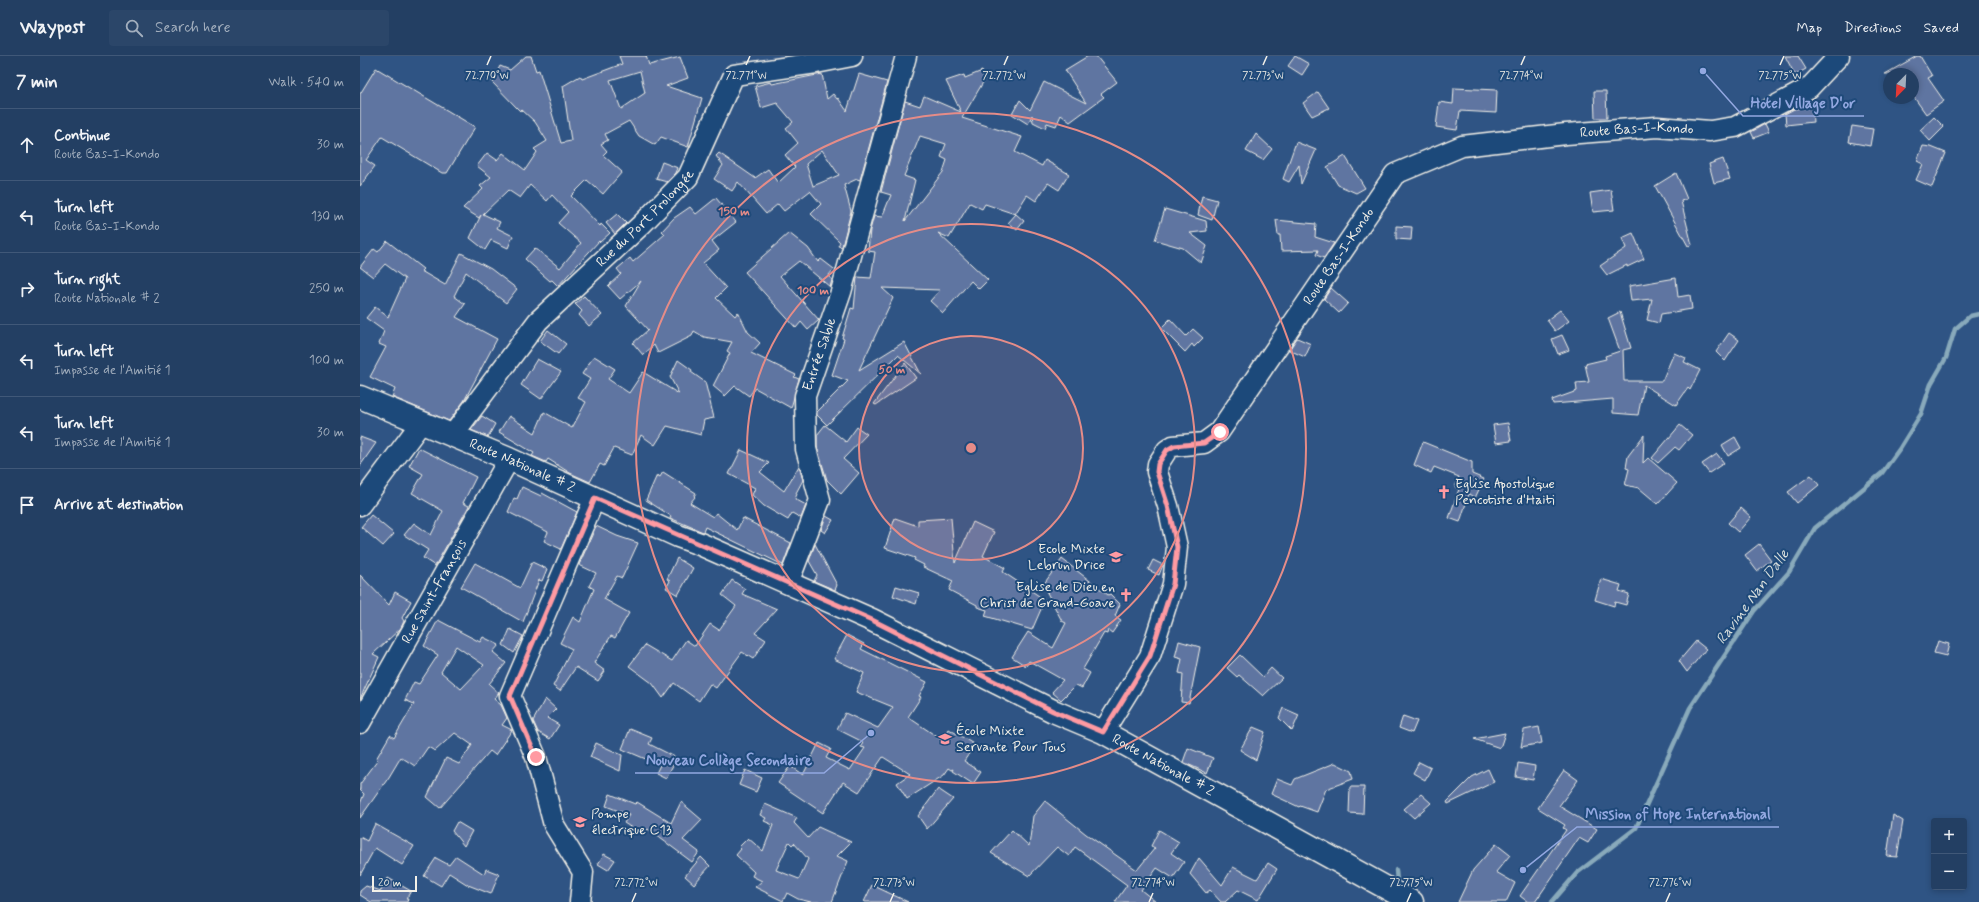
<!DOCTYPE html>
<meta charset="utf-8">
<style>
:root{--surface:#233f63;--page:#2b4669;--text:#f1f3f6;--muted:#a3afbe;--line:#405878}
body{margin:0;font-family:Mynerve,sans-serif;background:var(--page);color:var(--text)}
.controls{position:absolute;right:12px;bottom:12px;display:grid;overflow:hidden;border-radius:4px;box-shadow:0 2px 6px #0003}
.controls button{width:36px;height:36px;display:grid;place-items:center;padding:0;border:0;border-bottom:1px solid var(--line);background:var(--surface);color:var(--text);font:20px sans-serif}
.compass{position:absolute;left:1523px;top:12px;width:36px;height:36px;border-radius:50%;background:var(--surface);box-shadow:0 2px 6px #0003;rotate:204deg}
.scale{position:absolute;left:12px;bottom:10px;width:45px;box-sizing:border-box;padding-left:4px;border:2px solid #f4f1e8;border-top:0;font-size:11px;line-height:14px;white-space:nowrap;color:#f4f1e8;-webkit-text-stroke:3px #1f4a7a;paint-order:stroke}
.stop{position:absolute;width:12px;height:12px;margin:-9px;border:3px solid #ff9aa2;border-radius:50%;background:#fff}
.stop.end{background:#ff9aa2;border-color:#fff;box-shadow:0 1px 4px #0008}
.list{margin:0;padding:0;list-style:none}
h2{display:flex;justify-content:space-between;align-items:center;height:52px;margin:0;padding:0 16px;font-size:17px}
h2 small{font-size:13px;font-weight:400;color:var(--muted)}
.list li{display:grid;grid-template-columns:26px 1fr auto;gap:12px;align-items:center;box-sizing:border-box;height:72px;padding:0 16px;border-top:1px solid var(--line)}
.list b{display:block;font-size:15px;white-space:nowrap}
.list p{margin:0;font-size:13px;white-space:nowrap;color:var(--muted)}
.list em{font-size:13px;font-style:normal;color:var(--muted)}
.icon{flex:none;width:22px;height:22px;fill:none;stroke:currentColor;stroke-width:2;stroke-linecap:round;stroke-linejoin:round}
.map{position:relative;flex:none;width:1619px;height:846px;overflow:hidden}
header{display:flex;align-items:center;gap:24px;box-sizing:border-box;height:56px;padding:0 20px;background:var(--surface);border-bottom:1px solid var(--line)}
header strong{font-size:19px}
nav{display:flex;gap:22px;margin-inline-start:auto;font-size:14px}
.search{width:280px;height:36px;background:var(--page);display:flex;align-items:center;gap:10px;box-sizing:border-box;padding:0 14px;border-radius:4px;color:var(--muted);font-size:15px}
main{display:flex}
aside{flex:1;background:var(--surface)}
.map>svg:first-child{display:block}
</style>
<header>
<strong>Waypost</strong>
<div class="search"><svg class="icon" aria-label="search" viewBox="0 0 24 24"><circle cx="10" cy="10" r="6"/><path d="M15 15l6 6"/></svg>Search here</div>
<nav><a>Map</a><a>Directions</a><a>Saved</a></nav>
</header>
<main>
<aside>
<h2>7 min<small>Walk · 540 m</small></h2>
<ul class="list">
<li><svg class="icon" aria-label="ahead" viewBox="0 0 24 24"><path d="M12 20V5M6 11l6-6 6 6"/></svg><div><b>Continue</b><p>Route Bas-I-Kondo</p></div><em>30 m</em></li>
<li><svg class="icon" aria-label="left" viewBox="0 0 24 24"><path d="M17 20v-9H6M10 6l-5 5 5 5"/></svg><div><b>Turn left</b><p>Route Bas-I-Kondo</p></div><em>130 m</em></li>
<li><svg class="icon" aria-label="right" viewBox="0 0 24 24"><path d="M7 20v-9h11M14 6l5 5-5 5"/></svg><div><b>Turn right</b><p>Route Nationale # 2</p></div><em>250 m</em></li>
<li><svg class="icon" aria-label="left" viewBox="0 0 24 24"><path d="M17 20v-9H6M10 6l-5 5 5 5"/></svg><div><b>Turn left</b><p>Impasse de l'Amitié 1</p></div><em>100 m</em></li>
<li><svg class="icon" aria-label="left" viewBox="0 0 24 24"><path d="M17 20v-9H6M10 6l-5 5 5 5"/></svg><div><b>Turn left</b><p>Impasse de l'Amitié 1</p></div><em>30 m</em></li>
<li><svg class="icon" aria-label="arrive" viewBox="0 0 24 24"><path d="M6 21V4h12l-3 4 3 4H6"/></svg><div><b>Arrive at destination</b></div></li>
</ul>
</aside>
<div class="map">
<svg width="1619" height="846" viewBox="0 0 1619 846">
<rect width="100%" height="100%" fill="#2f5484"/>
<filter id="ink" filterUnits="userSpaceOnUse"><feTurbulence type="fractalNoise" baseFrequency=".025" numOctaves="2"/><feDisplacementMap in="SourceGraphic" scale="8" xChannelSelector="R" yChannelSelector="G"/><feConvolveMatrix kernelMatrix="1 2 1 2 8 2 1 2 1" color-interpolation-filters="sRGB"/></filter>
<g filter="url(#ink)">
<g fill="none" stroke-linecap="round" stroke-linejoin="round">
<!-- stream -->
<g stroke="#89aabb" stroke-width="4.5">
<polyline points="1036,814 1037,826 1039,829"/>
<polyline points="1192,846 1217,817 1276,772 1330,652 1371,590 1394,555 1429,516 1455,472 1522,417 1540,392 1561,358 1571,328 1586,302 1595,273 1610,260 1619,258"/>
</g>
</g>
<!-- building -->
<g fill="#5f74a1" stroke="#f4f1e8" fill-rule="evenodd">
<path d="M166,0H171L176,15L179,14L201,87L211,85L203,30L220,20L222,23L262,8L259,0H286L289,9L320,1L328,22L306,30L342,42L328,91L301,81L295,89L279,80L269,65L245,78L248,84L241,88L247,95L243,99L262,116L243,138L227,124L211,140L240,170L241,168L250,177L240,186L239,185L198,230L192,224L190,225L165,203L175,192L200,212L221,187L198,167L208,156L192,139L187,145L170,129L160,142L148,134L123,158L140,166L137,172L153,180L148,192L131,184L125,194L110,182L121,159L119,162L103,152L123,133L120,130L131,121L117,110L127,97L137,104L143,97L165,114L177,96L174,93L187,85L175,66L161,53L160,55L157,52L132,26L140,10L150,14ZM280,15L285,37L261,53L250,24Z"/>
<polygon points="728,0 736,0 757,26 741,38 744,41 710,66 701,59 696,70 687,67 685,72 673,66 672,59 668,68 652,58 660,44 670,54 684,26 726,47 705,14"/>
<polygon points="935,0 949,8 942,19 928,10"/>
<polygon points="1425,0 1438,0 1446,13 1435,19"/>
<polygon points="1557,0 1560,0 1572,20 1568,22 1584,45 1566,58 1553,40 1553,18 1525,18"/>
<polygon points="16,12 115,71 87,117 82,117 22,81 6,104 15,110 0,130 0,38"/>
<path d="M622,15L625,23L602,62L662,81L655,96L682,110L685,104L709,118L699,134L688,127L676,145L667,139L655,158L625,148L622,153L610,147L589,182L578,177L628,224L619,233L611,225L583,257L570,245L580,234L522,232L533,242L499,314L544,286L561,318L538,299L467,369L457,359V356L488,325L472,319L484,283L482,282L491,252L494,253L497,221L511,222L515,196L508,195L510,174L514,160L522,161L531,139L521,136L545,45L560,50L564,40L601,56L586,25L604,19L605,22ZM560,80L586,88L581,101L587,104L583,116L545,165L555,124L544,120Z"/>
<path d="M462,18L467,43L473,38L477,43L478,42L487,55L499,18L527,26L500,124L497,123L484,129L491,155L482,191L478,190L480,186L451,158L461,148L450,135L424,155L418,148L406,158L378,126L372,135L354,123L363,109L356,100L359,97L395,122L408,113L418,127L435,111L425,99L438,87L426,72L433,66L417,47L401,52L395,30L411,26L412,28ZM462,94L479,119L453,130L446,108Z"/>
<polygon points="1094,32 1137,34 1136,57 1100,55 1097,74 1076,71 1079,46 1093,48"/>
<polygon points="1234,35 1246,35 1247,62 1235,62"/>
<polygon points="958,36 969,52 952,60 943,47"/>
<polygon points="1457,50 1458,52 1452,55 1453,66 1426,69 1425,58 1434,53"/>
<polygon points="1574,61 1584,71 1570,85 1560,74"/>
<polygon points="1405,68 1409,76 1394,82 1391,76"/>
<polygon points="1492,70 1513,73 1510,90 1489,86"/>
<polygon points="896,78 912,93 903,104 886,95"/>
<polygon points="936,86 956,94 941,128 939,109 929,126 923,123"/>
<polygon points="1563,90 1571,91 1586,97 1572,131 1556,124 1563,108 1557,105"/>
<polygon points="985,100 1005,132 996,137 978,129 967,111"/>
<polygon points="1363,103 1370,123 1354,127 1349,108"/>
<polygon points="302,106 318,112 316,117 307,126 296,123"/>
<polygon points="1316,117 1327,143 1321,145 1332,189 1328,190 1295,130"/>
<polygon points="1251,134 1254,154 1233,156 1230,137"/>
<polygon points="842,140 857,144 852,164 838,159"/>
<polygon points="356,142 376,166 352,185 359,194 343,207 366,232 356,242 375,260 378,256 388,276 400,287 391,297 436,319 434,321 439,323 431,352 395,332 389,340 375,330 365,340 353,330 370,297 367,295 372,286 344,281 334,275 332,280 298,297 294,289 283,299 273,287 288,274 266,250 281,225 260,243 248,230 261,218 257,213 270,202 273,206 305,178 302,175 314,162 330,151 336,158"/>
<polygon points="805,153 846,165 847,175 830,177 847,190 841,207 823,192 795,184"/>
<polygon points="257,158 266,167 255,178 246,167"/>
<polygon points="656,158 664,165 657,174 648,167"/>
<polygon points="916,164 956,168 955,181 974,187 964,202 956,199 958,194 921,195 920,179 918,179"/>
<polygon points="1036,170 1052,171 1051,184 1036,183"/>
<polygon points="429,177 448,192 458,206 461,203 474,213 469,219 472,224 470,231 439,205 420,220 459,264 448,274 441,266 436,272 385,216"/>
<polygon points="1273,177 1284,203 1267,211 1267,209 1247,219 1240,210 1266,192 1262,182"/>
<polygon points="27,185 63,213 61,215 85,229 101,197 131,213 157,233 146,247 106,216 94,240 105,248 96,261 137,283 104,345 89,365 32,341 35,333 10,321 26,291 19,288 24,275 6,262 15,251 28,261 45,223 25,208 13,221 0,211 14,193 18,196"/>
<polygon points="1316,222 1318,241 1330,239 1332,253 1301,258 1299,267 1287,264 1292,243 1271,245 1269,230"/>
<polygon points="971,232 988,247 979,257 964,243"/>
<polygon points="224,240 242,259 229,270 219,259 222,255 215,248"/>
<polygon points="1200,254 1209,265 1195,275 1187,264"/>
<polygon points="1260,256 1271,292 1263,294 1264,325 1302,325 1314,297 1326,302 1324,306 1340,314 1330,334 1328,332 1316,349 1284,329 1278,359 1253,357 1253,343 1193,348 1192,344 1217,335 1216,327 1229,326 1225,308 1246,303 1245,300 1260,295 1248,262"/>
<polygon points="810,263 826,280 833,273 843,282 834,291 832,288 825,296 801,272"/>
<polygon points="188,274 206,288 198,298 180,285"/>
<polygon points="1369,277 1379,284 1365,305 1356,296"/>
<polygon points="1202,279 1209,294 1198,298 1192,283"/>
<polygon points="937,282 951,288 945,301 929,294"/>
<polygon points="234,300 255,313 248,323 269,337 283,316 319,338 310,321 318,304 332,314 331,316 345,326 354,362 344,364 341,379 307,370 295,389 281,379 272,399 254,392 244,410 240,408 230,426 210,417 188,403 186,406 172,400 174,397 139,376 149,360 175,377 184,356 212,372 226,346 218,342 230,323 222,318"/>
<polygon points="177,303 201,316 181,343 161,329"/>
<polygon points="545,307 556,322 516,349 514,348"/>
<polygon points="122,360 135,368 128,381 111,374"/>
<polygon points="1148,367 1151,385 1136,387 1133,369"/>
<polygon points="465,369 486,386 497,371 507,378 483,403 499,417 481,438 467,424 457,391 457,379"/>
<polygon points="1320,369 1332,379 1319,394 1315,391 1298,407 1292,402"/>
<polygon points="1284,379 1283,407 1288,402 1317,427 1298,448 1279,432 1265,429 1269,413 1266,412 1268,400"/>
<polygon points="0,381 16,387 0,410"/>
<polygon points="1375,381 1381,392 1368,400 1362,389"/>
<polygon points="1063,386 1112,406 1112,418 1124,423 1115,442 1109,438 1100,466 1089,462 1099,433 1095,431 1099,421 1074,411 1071,417 1054,409"/>
<polygon points="59,392 116,421 103,447 109,450 75,510 63,502 68,494 44,479 54,467 71,479 83,455 52,437 63,418 49,410"/>
<polygon points="381,394 409,407 400,416 424,435 439,410 443,424 436,437 437,438 435,443 446,449 441,462 432,457 428,464 404,450 392,439 395,432 369,418"/>
<polygon points="1357,398 1364,407 1349,417 1342,408"/>
<polygon points="303,416 336,437 334,440 335,441 330,447 353,461 356,457 377,474 383,462 431,487 423,509 345,471 343,476 310,462 311,460 286,444 297,419 300,421"/>
<polygon points="1451,419 1459,429 1437,447 1428,436"/>
<polygon points="162,431 181,440 182,437 217,456 201,493 184,485 188,476 148,456 154,442 157,443"/>
<polygon points="1381,452 1391,461 1378,476 1368,467"/>
<polygon points="11,459 34,478 23,490 1,471"/>
<polygon points="466,460 473,464 465,477 461,474"/>
<polygon points="535,462 558,470 558,464 591,462 595,507 613,466 634,476 623,500 645,512 643,516 685,544 672,574 625,560 627,554 617,551 617,549 589,534 593,525 563,511 564,509 554,504 555,502 525,492"/>
<polygon points="236,470 257,480 278,487 262,522 257,520 244,543 269,557 255,582 251,580 234,607 245,615 238,625 216,611 200,635 193,630 212,593 200,587 213,561 220,566 234,533 229,530 236,517 219,509"/>
<polygon points="455,488 477,529 475,534 454,525 457,519 449,505"/>
<polygon points="1399,488 1411,504 1397,515 1385,499"/>
<polygon points="317,502 333,512 318,539 306,532 310,525 307,523"/>
<polygon points="702,503 748,539 750,538 760,548 755,560 761,564 752,577 748,574 747,578 744,577 723,613 730,617 722,632 716,629 701,644 692,636 703,624 669,605 666,610 652,601 668,576 693,592 706,567 702,565 683,529"/>
<polygon points="793,504 803,509 799,519 788,514"/>
<polygon points="172,506 187,513 182,525 179,524 163,566 101,531 115,507 160,532"/>
<polygon points="0,519 29,549 35,536 51,545 42,562 44,565 41,572 13,598 19,601 0,643"/>
<polygon points="1241,523 1261,529 1259,535 1269,538 1266,549 1255,546 1254,550 1235,544"/>
<polygon points="372,524 385,533 382,538 417,553 395,577 406,584 393,603 382,596 356,632 350,628 339,645 314,627 303,642 292,627 269,610 285,589 312,605 326,584 335,590 350,568 359,574 376,550 362,539"/>
<polygon points="536,530 559,537 556,548 533,540"/>
<path d="M78,564L120,586L123,581L139,589L133,596L146,607L129,628L139,637L134,643L141,649L147,662L142,669L152,674L135,699L130,695L80,752L67,741L86,702L99,708L112,689L95,677L75,695L68,691L55,710L41,701L29,721L0,762V748L4,738L0,734V728L18,704L16,703L30,679L34,682L54,648L45,644L54,626L59,628L78,599L64,590ZM96,590L124,609L101,633L81,616Z"/>
<polygon points="150,573 163,580 154,597 143,589"/>
<polygon points="487,579 504,588 501,593 567,626 559,640 561,641 548,661 582,684 589,673 615,689 604,705 621,716 613,728 593,715 594,713 592,714 589,712 584,719 547,743 537,727 550,718 523,701 499,736 483,726 463,757 418,727 430,710 443,719 459,687 471,693 466,702 490,714 505,692 501,691 503,686 477,673 485,657 518,672 533,651 496,636 504,617 474,603"/>
<polygon points="819,585 840,591 829,647 821,646 823,618 819,617 822,603 815,601"/>
<polygon points="1336,585 1346,593 1327,616 1319,605"/>
<polygon points="1578,585 1589,588 1586,600 1574,597"/>
<polygon points="880,599 903,621 911,612 922,622 903,640 879,619 877,621 867,612"/>
<polygon points="185,643 196,653 187,662 199,669 190,683 178,676 173,665"/>
<polygon points="923,652 939,659 932,675 919,662"/>
<polygon points="1043,660 1057,665 1052,677 1039,672"/>
<polygon points="893,671 905,676 896,704 880,694"/>
<polygon points="1179,671 1182,687 1161,691 1164,674"/>
<polygon points="270,673 292,682 289,688 317,702 306,722 296,717 300,709 262,693"/>
<polygon points="1145,677 1140,692 1114,683"/>
<polygon points="236,687 262,699 260,715 230,701"/>
<polygon points="828,692 853,702 847,717 823,706"/>
<polygon points="1059,706 1071,712 1065,724 1053,717"/>
<polygon points="975,707 991,715 993,723 966,733 957,756 940,750 939,751 911,738 917,723 932,729 935,723"/>
<polygon points="1158,707 1175,710 1173,724 1156,721"/>
<polygon points="1128,713 1134,726 1088,748 1087,746 1112,721"/>
<polygon points="385,714 402,722 396,736 379,729"/>
<polygon points="1204,714 1218,724 1199,750 1237,773 1228,787 1219,782 1175,846 1168,846 1160,840 1206,774 1203,772 1205,769 1178,752"/>
<polygon points="990,731 1004,731 1003,758 989,757"/>
<polygon points="578,733 593,743 567,773 558,760"/>
<polygon points="250,738 275,748 277,746 311,767 321,746 342,764 323,784 339,796 332,806 288,773 283,779 264,767 269,759 246,750"/>
<polygon points="1061,738 1071,747 1054,762 1044,753"/>
<polygon points="685,745 726,778 777,814 795,792 791,790 799,774 819,786 811,797 824,806 813,822 797,812 781,834 796,846 755,846 767,829 715,791 709,800 697,791 669,820 631,797 652,774 669,790 673,760"/>
<path d="M405,748L437,762L434,767L448,782L458,771L491,786L477,800L488,805L472,846H451L438,843L427,837L423,845L395,831L402,825L392,820L394,816L376,799L381,793L379,791L388,782L403,795L413,769L404,765L406,762L400,759ZM429,786L432,789L434,787L448,803L439,823L416,814Z"/>
<polygon points="1533,759 1543,765 1537,801 1527,800"/>
<polygon points="97,766 112,775 104,790 92,775"/>
<polygon points="15,768 54,790 42,809 15,792 0,819 0,781 7,785"/>
<polygon points="1136,788 1150,799 1136,816 1155,827 1146,846 1098,846 1113,814"/>
<polygon points="244,798 255,804 248,814 238,808"/>
<polygon points="96,800 124,818 126,813 139,818 131,838 108,829 89,817 81,830 64,820 76,802 89,809"/>
<polygon points="341,801 350,810 334,828 325,820"/>
<polygon points="839,802 862,829 873,811 897,823 908,807 917,813 898,844 878,834 865,846 861,846 850,834 846,837 830,818"/>
<polygon points="28,822 51,835 46,843 48,843 47,846 11,846 0,839 0,835 6,830 21,835"/>
<polygon points="512,829 548,846 504,846"/>
</g>
<g fill="none" stroke-linecap="round" stroke-linejoin="round">
<!-- minor casing -->
<g stroke="#f4f1e8" stroke-width="23">
<g id="minor">
<path id="s1" d="M92,380L178,265L281,169L328,121L374,19L456,7L492,0"/>
<polyline points="0,449 61,367"/>
<path id="s2" d="M428,527L460,444L446,393L445,340L481,236L546,0"/>
<path id="s3" d="M0,667L149,403"/>
<path id="s4" d="M743,676L790,600L813,528L817,491L808,450L797,416L798,408L807,394L813,390L844,387L859,376L1035,118L1102,90L1206,78L1297,71L1350,75L1375,71L1449,32L1479,0"/>
<polyline points="220,846 223,816 194,769 176,701 150,640 235,442"/>
</g>
</g>
<!-- major casing -->
<g stroke="#f4f1e8" stroke-width="25">
<g id="major">
<path id="s5" d="M0,341L149,403L318,480L340,488L512,564L693,655L743,676L1052,846"/>
</g>
</g>
<!-- minor -->
<use href="#minor" stroke="#1f4a7a" stroke-width="20"/>
<!-- major -->
<use href="#major" stroke="#1f4a7a" stroke-width="22"/>
</g>
</g>
<g fill="none" stroke-linecap="round" stroke-linejoin="round" filter="url(#ink)">
<!-- route -->
<polyline stroke="#ff9aa2" stroke-width="5" points="176,701 150,640 235,442 512,564 693,655 743,676 790,600 813,528 817,491 808,450 797,416 798,408 807,394 814,390 844,387 860,376"/>
</g>
<!-- ticks -->
<path fill="none" stroke="#f4f1e8" stroke-width="1.5" d="M127,9L131,0M386,9L390,0M644,9L648,0M903,9L907,0M1161,9L1165,0M1420,9L1424,0M272,846L276,837M530,846L534,837M789,846L793,837M1047,846L1051,837M1306,846L1310,837"/>
<!-- distance rings -->
<circle cx="611" cy="392" r="112" fill="#e58c88" fill-opacity=".12"/>
<g fill="none" stroke="#e58c88" stroke-width="2">
<circle cx="611" cy="392" r="112"/>
<circle cx="611" cy="392" r="224"/>
<circle cx="611" cy="392" r="335"/>
</g>
<!-- icons -->
<defs>
<g id="church-bare" transform="scale(1.08)"><path d="M-1.2-6h2.4v3.5h3.3v2.4h-3.3V6h-2.4V-.1h-3.3v-2.4h3.3Z" fill="#ff9aa2" stroke="#1f4a7a" stroke-width="2.5" paint-order="stroke"/></g>
<g id="school-bare" transform="scale(1.08)"><path d="M0-5L7-2L0 1L-7-2ZM-4 1L0 2.5L4 1V4Q0 6-4 4Z" fill="#ff9aa2" stroke="#1f4a7a" stroke-width="2.5" paint-order="stroke"/></g>
</defs>
<g fill-rule="evenodd">
<use href="#church-bare" x="1084" y="436"/>
<use href="#school-bare" x="756" y="501"/>
<use href="#church-bare" x="766" y="539"/>
<use href="#school-bare" x="585" y="683"/>
<use href="#school-bare" x="220" y="766"/>
</g>
<g text-anchor="middle" dominant-baseline="central" stroke-width="4" stroke-linejoin="round" paint-order="stroke">
<!-- street labels -->
<g font-size="14" fill="#f4f1e8" stroke="#1f4a7a">
<text stroke="none"><textPath href="#s4" startOffset="922">Route Bas-I-Kondo</textPath></text>
<text stroke="none"><textPath href="#s1" startOffset="292">Rue du Port Prolongée</textPath></text>
<text stroke="none"><textPath href="#s4" startOffset="574">Route Bas-I-Kondo</textPath></text>
<text stroke="none"><textPath href="#s2" startOffset="239">Entrée Sable</textPath></text>
<text stroke="none"><textPath href="#s5" startOffset="176">Route Nationale # 2</textPath></text>
<text stroke="none"><textPath href="#s3" startOffset="151">Rue Saint-François</textPath></text>
<text stroke="none"><textPath href="#s5" startOffset="884">Route Nationale # 2</textPath></text>
</g>
<!-- poi labels -->
<g font-size="14" fill="#f4f1e8" stroke="#1f4a7a" text-anchor="start">
<text x="1095" y="428">Eglise Apostolique<tspan x="1095" dy="16">Pencotiste d'Haiti</tspan></text>
<text x="745" y="493" text-anchor="end">Ecole Mixte<tspan x="745" dy="16">Lebrun Drice</tspan></text>
<text x="755" y="531" text-anchor="end">Eglise de Dieu en<tspan x="755" dy="16">Christ de Grand-Goave</tspan></text>
<text x="596" y="675">École Mixte<tspan x="596" dy="16">Servante Pour Tous</tspan></text>
<text x="231" y="758">Pompe<tspan x="231" dy="16">électrique C13</tspan></text>
</g>
<!-- water labels -->
<g font-size="15" font-style="italic" fill="#d9dfdd" stroke="#1f4a7a">
<text transform="translate(1393 541) rotate(-54)">Ravine Nan Dalle</text>
</g>
</g>
<g font-size="10" text-anchor="middle" fill="#f4f1e8" stroke="#1f4a7a" stroke-width="4" stroke-linejoin="round" paint-order="stroke">
<text x="386" y="23">72.771°W</text>
<text x="644" y="23">72.772°W</text>
<text x="903" y="23">72.773°W</text>
<text x="1161" y="23">72.774°W</text>
<text x="1420" y="23">72.775°W</text>
<text x="127" y="23">72.770°W</text>
<text x="276" y="830">72.772°W</text>
<text x="534" y="830">72.773°W</text>
<text x="793" y="830">72.774°W</text>
<text x="1051" y="830">72.775°W</text>
<text x="1310" y="830">72.776°W</text>
</g>
<circle cx="611" cy="392" r="6" fill="#e58c88" stroke="#1f4a7a" stroke-width="2"/>
<g font-size="12" text-anchor="middle" font-weight="bold" fill="#e58c88" stroke="#1f4a7a" stroke-width="4" stroke-linejoin="round" paint-order="stroke">
<text x="374" y="159">150 m</text>
<text x="453" y="238">100 m</text>
<text x="532" y="317">50 m</text>
</g>
<!-- callouts -->
<path fill="none" stroke="#93a8e1" stroke-width="1.5" d="M1343 15L1383 60H1504M511 677L464 717H275M1163 814L1217 771H1419"/>
<g fill="#93a8e1" stroke="#1f4a7a" stroke-width="1.5">
<circle cx="1343" cy="15" r="4"/>
<circle cx="511" cy="677" r="4"/>
<circle cx="1163" cy="814" r="4"/>
</g>
<g font-size="15" text-anchor="middle" font-weight="bold" fill="#93a8e1" stroke="#1f4a7a" stroke-width="4" stroke-linejoin="round" paint-order="stroke">
<text x="1443" y="52">Hotel Village D'or</text>
<text x="369" y="709">Nouveau Collège Secondaire</text>
<text x="1318" y="763">Mission of Hope International</text>
</g>
</svg>
<div class="controls">
<button>+</button>
<button>−</button>
</div>
<svg class="compass" viewBox="-18 -18 36 36"><path d="M0-13l5 13h-10z" fill="#e53935"/><path d="M0 13l5-13h-10z" fill="#a3afbe"/></svg>
<div class="scale">20 m</div>
<div class="stop" style="left:860px;top:376px"></div>
<div class="stop end" style="left:176px;top:701px"></div>
</div>
</main>
